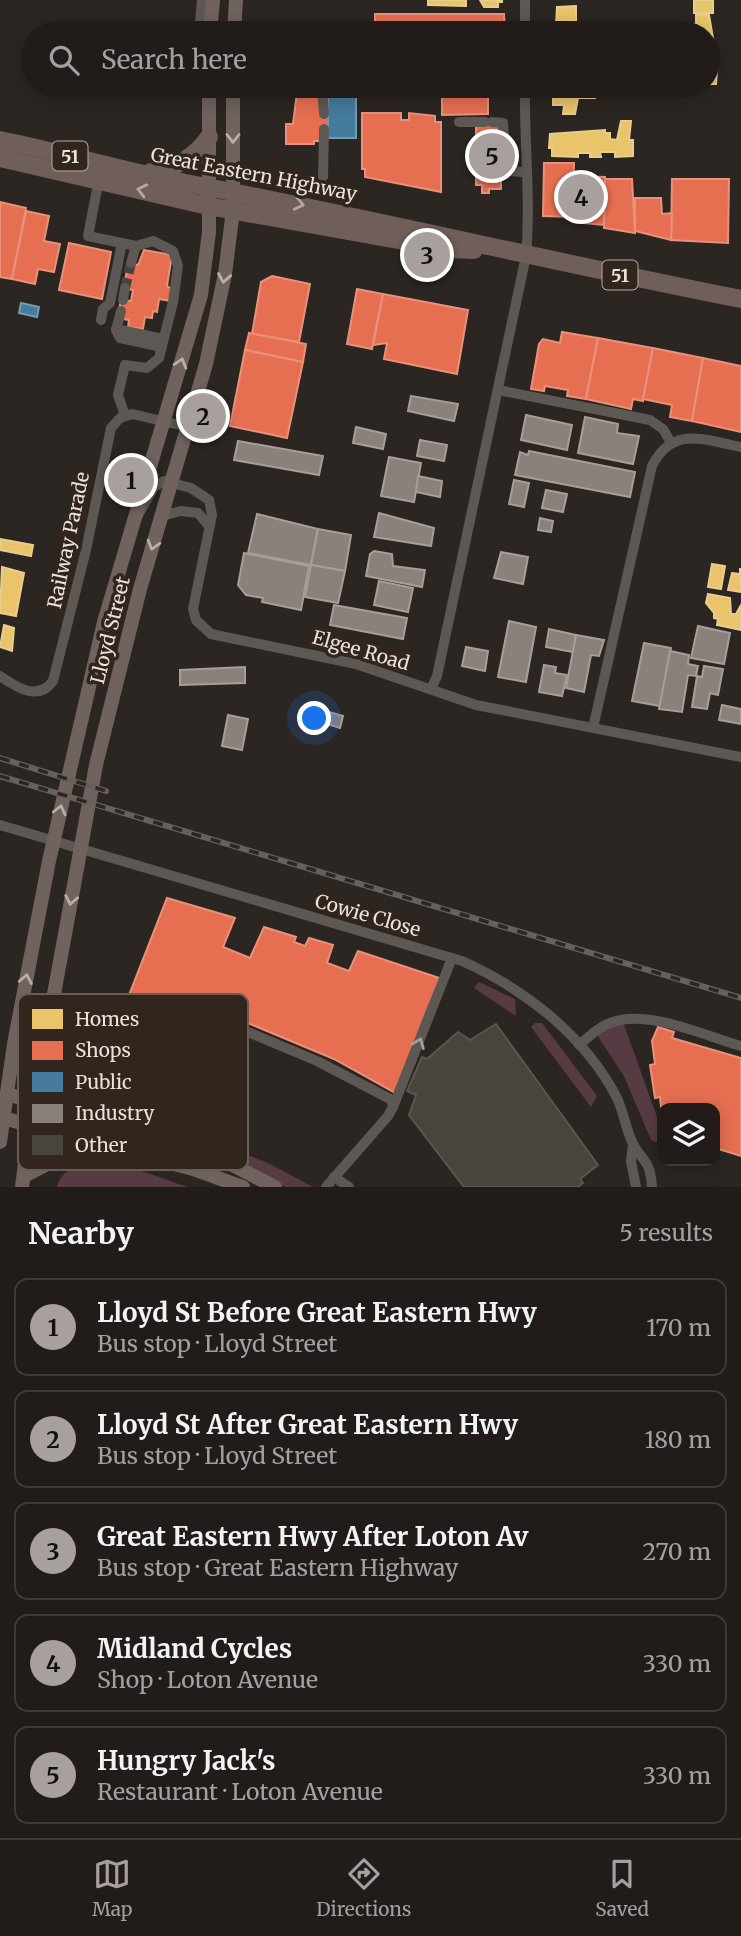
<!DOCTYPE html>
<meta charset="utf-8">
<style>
:root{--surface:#211c1a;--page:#2d2927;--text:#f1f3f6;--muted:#a2a1a2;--line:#3e3a39;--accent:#a8a09c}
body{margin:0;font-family:Merriweather,serif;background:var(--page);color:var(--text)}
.controls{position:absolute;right:21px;bottom:21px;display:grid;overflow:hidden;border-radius:14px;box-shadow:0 4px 18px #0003}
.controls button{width:63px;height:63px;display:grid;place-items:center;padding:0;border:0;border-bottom:2px solid var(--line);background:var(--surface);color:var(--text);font:35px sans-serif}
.you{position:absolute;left:315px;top:719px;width:24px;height:24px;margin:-18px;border:5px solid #fff;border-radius:50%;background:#1a73e8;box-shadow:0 0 0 10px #1a73e833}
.badge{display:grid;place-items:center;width:46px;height:46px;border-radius:50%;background:var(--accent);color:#111;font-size:23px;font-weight:700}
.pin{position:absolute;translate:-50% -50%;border:4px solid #fff;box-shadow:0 2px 7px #0006}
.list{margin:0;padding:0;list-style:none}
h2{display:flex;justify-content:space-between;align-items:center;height:91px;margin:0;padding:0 28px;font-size:30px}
h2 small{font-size:23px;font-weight:400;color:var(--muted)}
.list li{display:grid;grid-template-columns:46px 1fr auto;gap:21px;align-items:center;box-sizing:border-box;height:98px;margin:0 14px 14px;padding:0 14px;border:2px solid var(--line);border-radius:14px}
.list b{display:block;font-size:26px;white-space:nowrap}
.list p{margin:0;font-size:23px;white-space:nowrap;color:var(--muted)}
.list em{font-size:23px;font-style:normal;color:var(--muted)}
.icon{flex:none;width:38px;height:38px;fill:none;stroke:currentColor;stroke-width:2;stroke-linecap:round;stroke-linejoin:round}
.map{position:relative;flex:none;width:741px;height:1187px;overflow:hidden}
.search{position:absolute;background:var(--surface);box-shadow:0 4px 18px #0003;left:21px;right:21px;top:21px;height:77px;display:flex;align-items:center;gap:18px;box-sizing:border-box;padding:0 24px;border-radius:38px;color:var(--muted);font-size:26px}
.sheet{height:651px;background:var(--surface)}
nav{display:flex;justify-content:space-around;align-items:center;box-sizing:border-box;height:98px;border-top:2px solid var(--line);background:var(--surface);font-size:19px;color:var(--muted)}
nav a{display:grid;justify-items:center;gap:4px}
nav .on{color:var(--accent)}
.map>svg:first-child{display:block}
</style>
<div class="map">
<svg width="741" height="1187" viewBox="0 0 741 1187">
<rect width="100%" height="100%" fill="#2c2622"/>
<!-- green -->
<g fill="#563b43">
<polygon points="479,982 515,999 516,1016 474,988"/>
<polygon points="623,1022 662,1131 662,1144 651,1140 624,1076 597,1035 600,1031"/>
<polygon points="535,1023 542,1023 597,1096 591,1107 531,1027"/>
<polygon points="208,1139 270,1164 313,1187 285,1187 208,1144"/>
<path d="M101,1164C131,1164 159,1178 188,1187H57C62,1167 83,1164 101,1164Z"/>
</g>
<!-- homes -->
<g fill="#e9c46a" stroke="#e9cd8c" stroke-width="2">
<polygon points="428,0 466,0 466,6 428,5"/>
<polygon points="480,0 502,0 502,2 498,2 498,7 484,7"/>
<rect x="694" y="0" width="19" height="13"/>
<polygon points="576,6 576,26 556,26 557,7"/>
<polygon points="696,15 709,15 715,50 708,50 708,33 689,33 689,24 696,24"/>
<polygon points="708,59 718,59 716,84 708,84"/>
<polygon points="553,88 595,89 595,98 578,98 575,114 563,114 564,105 553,105"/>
<polygon points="621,121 631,121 629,140 633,140 633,156 615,157 615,152 600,152 601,157 590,157 590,153 578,153 578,157 552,156 552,148 549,148 550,134 605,130 605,133 610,133 610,139 617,140"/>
<polygon points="0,539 33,545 31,556 0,550"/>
<polygon points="712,564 725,566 721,589 708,587"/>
<polygon points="2,567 24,573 16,616 0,613"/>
<polygon points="740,568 741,592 728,590 732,573 740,574"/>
<polygon points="708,594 730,598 731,614 736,614 741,605 741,630 717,625 718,619 714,618 714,613 706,603"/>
<polygon points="4,625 14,628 12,651 0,647"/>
</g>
<!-- shops -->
<g fill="#e76f51" stroke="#e8927b" stroke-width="2">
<polygon points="375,14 504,14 505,33 375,33"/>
<polygon points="304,86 318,88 328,114 328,129 321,141 314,141 314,144 286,144 286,124 293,124 297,92 301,92"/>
<polygon points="442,86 488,86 488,114 442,115"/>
<polygon points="362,113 401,113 401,120 409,120 409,113 435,116 435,122 441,122 441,192 365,177 365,169 362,169"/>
<polygon points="476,125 502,125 507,138 507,160 501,160 501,189 489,189 489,193 482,193 482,185 476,185"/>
<polygon points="544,163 574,163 573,217 543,216"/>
<polygon points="574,176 605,177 604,225 573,222"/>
<polygon points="605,179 632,179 635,233 604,228"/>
<polygon points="672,179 729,179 728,243 671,240"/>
<polygon points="635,198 661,198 662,214 672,213 671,240 635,231"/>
<polygon points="0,202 26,208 12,279 0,277"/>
<polygon points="26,211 49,216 44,241 60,244 54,272 38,269 35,284 12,279"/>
<polygon points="69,243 111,252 102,299 59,290"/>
<polygon points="144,250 172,255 167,286 173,290 171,301 159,299 157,312 153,311 152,318 145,317 143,329 128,327 129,320 123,319 119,310 121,300 131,301 133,290 124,288 128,263 138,265"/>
<polygon points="272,276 310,284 299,342 252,334 261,282"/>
<polygon points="357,289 383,294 372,349 347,344"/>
<polygon points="383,294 468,310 457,374 384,359 387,343 373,345"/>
<polygon points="562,332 598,338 586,399 567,396 568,390 545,386 544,391 531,389 539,344 543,339 560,343"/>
<polygon points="249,333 306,344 303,362 245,350"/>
<polygon points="598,338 653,348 643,401 633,399 631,409 586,399"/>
<polygon points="653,348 703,358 692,421 670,417 672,405 643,399"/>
<polygon points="245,350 303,362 287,438 230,426"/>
<polygon points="703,358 741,366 741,432 692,421"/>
<polygon points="167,898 235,918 223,947 250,958 264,927 296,937 294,942 305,946 309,938 333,945 327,963 349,971 358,951 439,978 399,1095 334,1059 226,1014 186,1121 177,1118 174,1127 96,1107 103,1092 93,1087"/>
<polygon points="658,1027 674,1032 672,1038 741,1058 741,1156 715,1148 715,1108 662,1108 662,1116 660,1097 655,1098 650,1065 655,1064 652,1041"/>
</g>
<!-- public -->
<g fill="#457b9d" stroke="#769ab0" stroke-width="2">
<rect x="328" y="86" width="28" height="52"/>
<polygon points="21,303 39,307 37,317 19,313"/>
</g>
<!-- industry -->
<g fill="#8a817c" stroke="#a79e99" stroke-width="2">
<polygon points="411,396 458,404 454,421 408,411"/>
<polygon points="526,415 572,425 567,450 521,440"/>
<polygon points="585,417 618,424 617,433 639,436 633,464 578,453"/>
<polygon points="356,427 386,434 383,449 353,443"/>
<polygon points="420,440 447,445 444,461 417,456"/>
<polygon points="238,441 323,456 319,475 234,460"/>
<polygon points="529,451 635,472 630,497 515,475 520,452 528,455"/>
<polygon points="389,457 421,463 414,502 381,496"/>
<polygon points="418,476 442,481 440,497 416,492"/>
<polygon points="514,480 529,483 524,507 509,504"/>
<polygon points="546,490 567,494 563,512 542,508"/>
<polygon points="379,513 434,528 431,546 374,537"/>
<polygon points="257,514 318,529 311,565 248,553"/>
<polygon points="540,518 553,521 551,532 538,530"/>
<polygon points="318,529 351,535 345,571 311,565"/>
<polygon points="374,551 392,554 393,566 425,570 422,587 366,576 370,554"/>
<polygon points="501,552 528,557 523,584 494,578"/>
<polygon points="244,553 309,566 301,610 262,602 263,598 246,595 238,585"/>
<polygon points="311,565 345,571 338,603 305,597"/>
<polygon points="379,581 413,588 408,612 374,605"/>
<polygon points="334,605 407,618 403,639 330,625"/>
<polygon points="509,621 536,627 526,682 498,677"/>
<polygon points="698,626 730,633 724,664 691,658"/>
<polygon points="549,629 576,635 573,652 546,647"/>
<polygon points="576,635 604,640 599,656 591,655 584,692 566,688"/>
<polygon points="644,643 671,648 660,706 632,701"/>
<polygon points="466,647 488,651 485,671 462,666"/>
<polygon points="670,651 689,655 688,664 698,666 696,676 688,675 682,712 659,709"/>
<polygon points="544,665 556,667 555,673 567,675 562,696 539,692"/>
<polygon points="704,666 723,669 718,695 710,693 707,709 692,707 697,676 702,677"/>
<polygon points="245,667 245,683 180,685 180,670"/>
<polygon points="722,705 741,709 741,724 719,720"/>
<polygon points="318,709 343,716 340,728 315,720"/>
<polygon points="228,715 248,719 242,750 222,746"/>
</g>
<!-- building -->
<polygon fill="#49443c" stroke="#5a5651" stroke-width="2" points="496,1024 598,1165 580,1179 583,1183 578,1187 464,1187 409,1115 416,1095 407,1091 422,1057 427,1059 458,1032 470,1040"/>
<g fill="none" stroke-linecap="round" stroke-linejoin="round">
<!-- minor-tunnel -->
<polyline stroke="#48423e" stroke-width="10" stroke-dasharray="10 5" stroke-linecap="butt" points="125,288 131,263"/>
<!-- minor -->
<g stroke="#5d5854" stroke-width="10">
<polyline points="199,33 202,0"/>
<polyline points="525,33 525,0"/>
<polyline points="322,86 324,114"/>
<polyline points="459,122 485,122"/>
<polyline points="492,122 503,123 504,138"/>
<polyline points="504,147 504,152"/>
<polyline points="504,160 508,171 524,172"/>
<polyline points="323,177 324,129"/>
<polyline points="99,179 88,236 136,246"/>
<polyline points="123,300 125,288"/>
<polyline points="121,311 116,330 120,338 162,347"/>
<polyline points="101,320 103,309 110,303 122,243"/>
<polyline points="116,329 163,339"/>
<polyline points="498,390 650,420 663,429 670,441"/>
<polyline points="125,416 118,395 125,365 147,368 159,358 173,302 178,266 173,251 153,241 136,246 131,263"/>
<polyline points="162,516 181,511 198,513 209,526"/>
<polyline points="137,517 154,487 164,481 191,488 209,500 212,515 193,609 196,620 211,634 356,664 476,705 741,757"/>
<path d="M0,676C16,687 38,702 53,681L86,550L111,428L120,418L132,414L188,427"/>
<path d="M431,689L437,676L526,256C531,199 524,142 525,86"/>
<path d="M593,728L652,466C673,425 704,440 741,447"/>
<path d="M0,825L462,961C525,989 585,1036 617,1098C624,1113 626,1130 633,1144C644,1164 650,1159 652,1187"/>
<path d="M579,1045C589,1037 598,1027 610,1023C646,1008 705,1036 741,1046"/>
<polyline points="393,1107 452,958"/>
<polyline points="633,1145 631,1161 636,1187"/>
<polyline points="196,1149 237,1032 243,1030 317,1061 392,1100 393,1107 388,1116 326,1187"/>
<polyline points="334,1177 349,1187"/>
</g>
<!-- major -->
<g stroke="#70625e" stroke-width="14">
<polyline points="210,33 213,0"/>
<polyline points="234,33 236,0"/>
<polyline points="59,999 65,1086 70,1102 83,1116"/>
<polyline points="7,1094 196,1149 225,1161 275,1187"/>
<polyline points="3,1118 193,1169 243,1187"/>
<polyline points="0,1142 14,1044 49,861 104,622 201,295 209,232 209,86"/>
<polyline points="24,1176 55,1160 115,1152"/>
<polyline points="22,1187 30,1125 96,765 140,589 206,364 225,274 233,210 233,86"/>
</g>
<!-- highway -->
<g stroke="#705e5a" stroke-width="18">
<path d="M0,140C64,153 127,172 191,184C375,219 557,263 741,299"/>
<polyline points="0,158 208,206 449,249 474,250"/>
<path d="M151,172C175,168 195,158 209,137"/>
</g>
<!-- rail casing -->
<g stroke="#65615e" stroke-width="6">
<g id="rail">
<polyline points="0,758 106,791"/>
<polyline points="0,776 741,998"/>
</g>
</g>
<!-- rail -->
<use href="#rail" stroke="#31251d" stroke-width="3.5" stroke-dasharray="10" stroke-linecap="butt"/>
</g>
<!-- one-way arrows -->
<defs><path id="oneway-chevron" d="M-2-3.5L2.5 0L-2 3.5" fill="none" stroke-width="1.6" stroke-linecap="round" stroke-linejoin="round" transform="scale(1.75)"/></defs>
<g stroke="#b9afaa">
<use href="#oneway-chevron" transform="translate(233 138) rotate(90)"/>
<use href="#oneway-chevron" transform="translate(224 278) rotate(100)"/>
<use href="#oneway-chevron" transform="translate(181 363) rotate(-73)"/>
<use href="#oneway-chevron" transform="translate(153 545) rotate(106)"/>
<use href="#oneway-chevron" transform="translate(60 810) rotate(-77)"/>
<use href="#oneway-chevron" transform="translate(71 900) rotate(101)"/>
<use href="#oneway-chevron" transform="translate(26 979) rotate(-79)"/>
</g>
<g stroke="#b3a7a2">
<use href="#oneway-chevron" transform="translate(142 190) rotate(-166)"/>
<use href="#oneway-chevron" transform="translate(299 204) rotate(12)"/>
</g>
<use stroke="#a49d98" href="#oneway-chevron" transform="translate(419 1043) rotate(-68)"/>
<g text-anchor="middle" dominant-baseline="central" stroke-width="7" stroke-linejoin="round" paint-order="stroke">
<!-- shield labels -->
<g fill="#31251d" stroke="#b2a9a3" stroke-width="2">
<rect x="52.5" y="141.5" width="35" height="29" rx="5"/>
<rect x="602.5" y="260.5" width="35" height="29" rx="5"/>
</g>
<g font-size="18" font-weight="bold" fill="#eae2dd">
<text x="70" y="156">51</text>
<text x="620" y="275">51</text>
</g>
<!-- street labels -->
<g font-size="19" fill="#eae2dd" stroke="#31251d">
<text transform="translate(254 174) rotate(11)">Great Eastern Highway</text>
<text transform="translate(68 540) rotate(-78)">Railway Parade</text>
<text transform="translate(110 630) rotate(-76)">Lloyd Street</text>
<text transform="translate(361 650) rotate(16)">Elgee Road</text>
<text transform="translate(368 915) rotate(16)">Cowie Close</text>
</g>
</g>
<!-- legend -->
<rect x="18" y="994" width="230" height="176" rx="10" fill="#31251d" stroke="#685e57" stroke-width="2"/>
<rect x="32" y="1009" width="31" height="20" fill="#e9c46a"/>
<rect x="32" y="1041" width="31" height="19" fill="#e76f51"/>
<rect x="32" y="1072" width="31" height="20" fill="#457b9d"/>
<rect x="32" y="1104" width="31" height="19" fill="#8a817c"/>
<rect x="32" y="1135" width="31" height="20" fill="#49443c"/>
<g font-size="19" fill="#eae2dd">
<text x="75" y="1026">Homes</text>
<text x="75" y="1057">Shops</text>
<text x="75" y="1089">Public</text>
<text x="75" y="1120">Industry</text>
<text x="75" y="1152">Other</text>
</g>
</svg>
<div class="controls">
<button><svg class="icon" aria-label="layers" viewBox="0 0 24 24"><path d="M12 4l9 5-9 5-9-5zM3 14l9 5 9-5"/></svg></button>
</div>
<div class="you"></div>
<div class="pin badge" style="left:131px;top:480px">1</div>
<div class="pin badge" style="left:203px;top:416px">2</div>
<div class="pin badge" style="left:427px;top:255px">3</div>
<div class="pin badge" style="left:581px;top:197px">4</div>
<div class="pin badge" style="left:492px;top:156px">5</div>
<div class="search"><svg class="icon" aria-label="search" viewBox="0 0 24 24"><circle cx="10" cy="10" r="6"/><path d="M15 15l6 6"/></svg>Search here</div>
</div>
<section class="sheet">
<h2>Nearby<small>5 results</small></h2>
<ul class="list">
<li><span class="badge">1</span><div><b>Lloyd St Before Great Eastern Hwy</b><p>Bus stop · Lloyd Street</p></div><em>170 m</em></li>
<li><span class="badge">2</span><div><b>Lloyd St After Great Eastern Hwy</b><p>Bus stop · Lloyd Street</p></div><em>180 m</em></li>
<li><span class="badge">3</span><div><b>Great Eastern Hwy After Loton Av</b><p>Bus stop · Great Eastern Highway</p></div><em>270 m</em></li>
<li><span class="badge">4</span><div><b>Midland Cycles</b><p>Shop · Loton Avenue</p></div><em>330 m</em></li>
<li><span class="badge">5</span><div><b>Hungry Jack's</b><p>Restaurant · Loton Avenue</p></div><em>330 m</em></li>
</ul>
</section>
<nav>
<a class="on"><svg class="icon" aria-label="map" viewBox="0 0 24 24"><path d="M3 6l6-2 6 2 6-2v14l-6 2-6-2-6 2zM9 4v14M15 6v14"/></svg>Map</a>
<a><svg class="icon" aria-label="directions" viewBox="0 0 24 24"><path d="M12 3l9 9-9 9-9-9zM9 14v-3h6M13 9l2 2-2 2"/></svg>Directions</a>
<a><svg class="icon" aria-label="saved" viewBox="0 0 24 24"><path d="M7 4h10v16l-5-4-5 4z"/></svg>Saved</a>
</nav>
